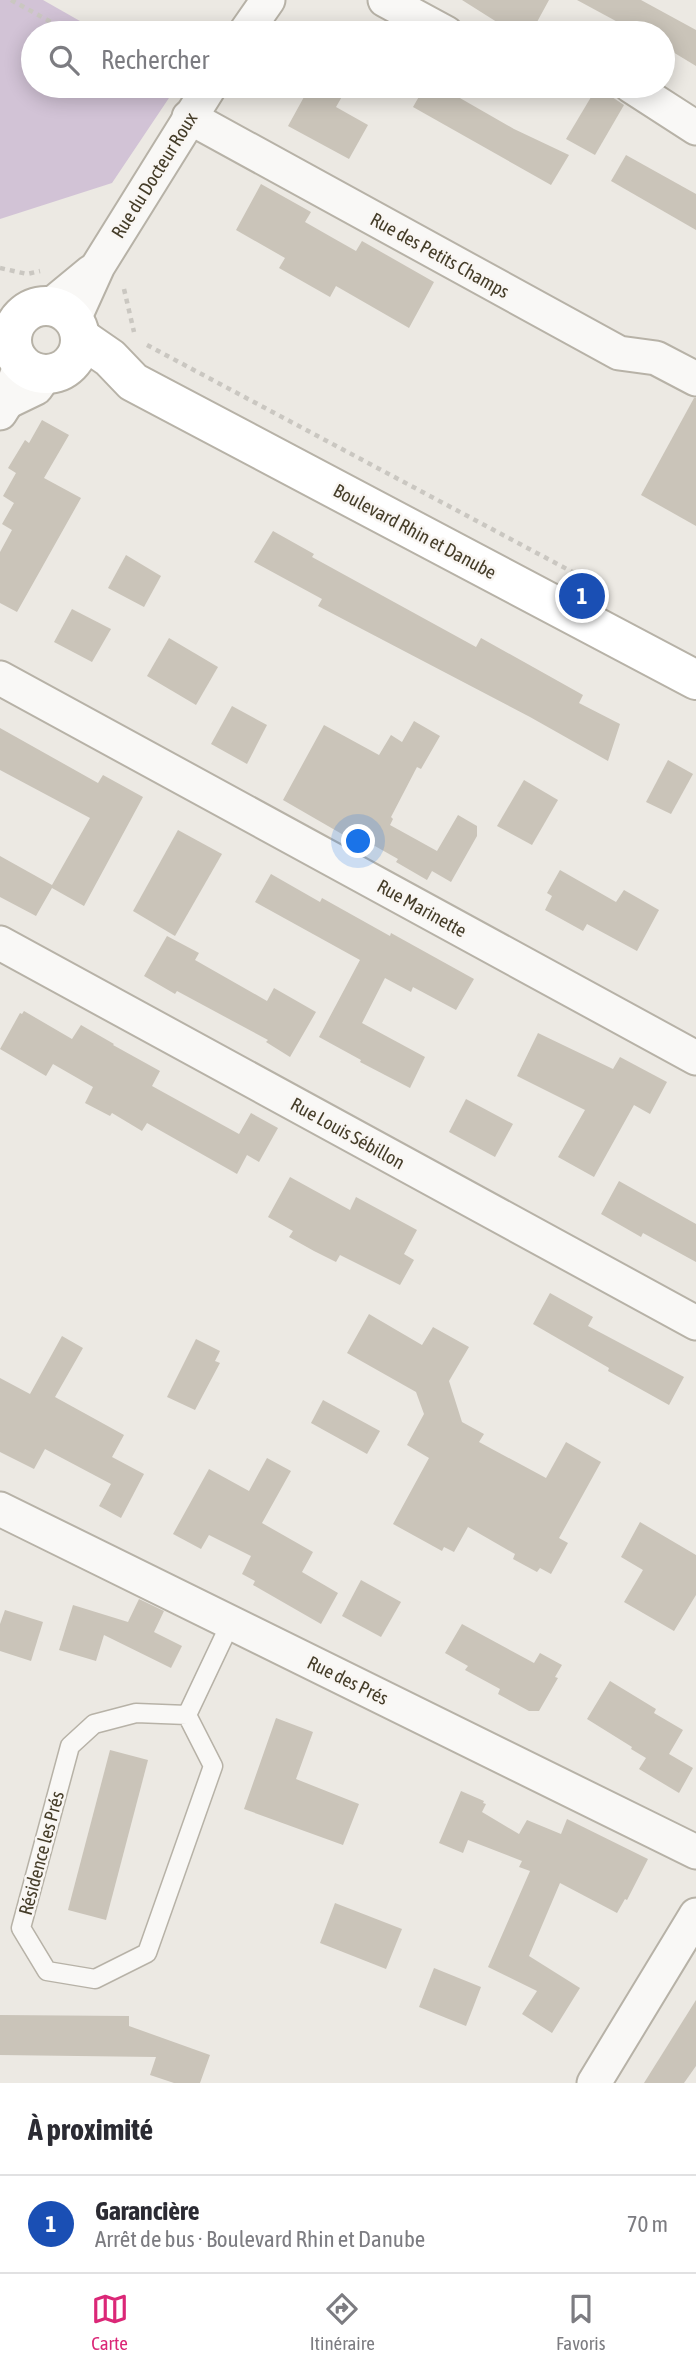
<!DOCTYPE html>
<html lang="fr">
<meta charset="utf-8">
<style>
:root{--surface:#fff;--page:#f7f7f7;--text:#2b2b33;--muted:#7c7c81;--line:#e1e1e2;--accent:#db2777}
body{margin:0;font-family:"Asap Condensed",sans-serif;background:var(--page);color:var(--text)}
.you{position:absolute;left:359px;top:842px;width:24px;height:24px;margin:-18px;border:5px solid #fff;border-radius:50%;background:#1a73e8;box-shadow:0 0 0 10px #1a73e833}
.badge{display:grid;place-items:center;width:46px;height:46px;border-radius:50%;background:var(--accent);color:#fff;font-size:23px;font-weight:700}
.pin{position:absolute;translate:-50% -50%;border:4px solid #fff;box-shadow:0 2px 7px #0006}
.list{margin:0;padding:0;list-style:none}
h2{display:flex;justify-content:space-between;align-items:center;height:91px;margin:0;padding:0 28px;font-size:30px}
h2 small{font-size:23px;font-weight:400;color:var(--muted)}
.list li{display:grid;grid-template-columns:46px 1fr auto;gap:21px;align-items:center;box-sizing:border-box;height:98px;padding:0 28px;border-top:2px solid var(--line)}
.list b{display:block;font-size:26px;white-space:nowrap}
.list p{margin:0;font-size:23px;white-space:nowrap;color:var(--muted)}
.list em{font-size:23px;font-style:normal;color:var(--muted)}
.icon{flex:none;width:38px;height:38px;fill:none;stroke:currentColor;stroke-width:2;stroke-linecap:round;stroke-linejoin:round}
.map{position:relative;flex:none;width:696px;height:2083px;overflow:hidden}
.search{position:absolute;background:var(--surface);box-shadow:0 4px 18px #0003;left:21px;right:21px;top:21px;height:77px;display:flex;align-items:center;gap:18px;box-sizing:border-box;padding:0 24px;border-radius:38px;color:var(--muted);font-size:26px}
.sheet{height:189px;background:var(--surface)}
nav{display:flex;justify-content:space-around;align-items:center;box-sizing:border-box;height:98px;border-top:2px solid var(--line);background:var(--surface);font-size:19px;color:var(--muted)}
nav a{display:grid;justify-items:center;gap:4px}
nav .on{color:var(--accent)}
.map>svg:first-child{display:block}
</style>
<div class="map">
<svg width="696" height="2083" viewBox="0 0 696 2083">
<rect width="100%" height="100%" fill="#ece9e3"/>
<!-- green -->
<polygon fill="#d2c3d6" points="0,0 43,0 101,33 33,33 33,86 177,86 112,183 0,219"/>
<!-- building -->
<g fill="#cac4b9">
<polygon points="462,0 549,0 531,33 495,33 500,24"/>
<polygon points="577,0 641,0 696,30 696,66 663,46 663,33 638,33"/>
<polygon points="310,86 348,86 336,107 368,125 349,159 288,126"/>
<polygon points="425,86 439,86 514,129 569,155 551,185 413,107"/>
<polygon points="597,87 624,105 595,155 566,139"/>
<polygon points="626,155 696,194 696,230 611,181"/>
<polygon points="261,184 311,212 305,222 333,238 356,251 362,241 434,282 409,328 336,286 330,297 279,268 285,258 236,230"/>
<polygon points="694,398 696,398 696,526 641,495"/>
<polygon points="42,420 69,435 44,478 81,498 17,612 0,603 0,552 12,530 2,524 14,503 3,496 16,473 8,468 25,440 29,443"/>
<polygon points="273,531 314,554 312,557 476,647 481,638 583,695 579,703 620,724 608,761 530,717 318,606 322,599 254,562"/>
<polygon points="126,555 161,576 144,607 108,588"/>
<polygon points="72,609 111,629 92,662 54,642"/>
<polygon points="169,638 218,667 196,705 147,676"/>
<polygon points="232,706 267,725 247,764 211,744"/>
<polygon points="414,721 440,736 421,769 417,767 391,817 393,819 390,825 437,851 458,815 477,826 477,836 451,882 432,871 427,880 396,862 398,859 350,832 347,837 283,800 324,725 379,755 391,735 402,742"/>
<polygon points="0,728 98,783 103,775 143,797 84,906 52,888 36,916 0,897 0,856 52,885 90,818 0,770"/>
<polygon points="668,760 693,774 671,814 646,802"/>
<polygon points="524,780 558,800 532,845 497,826"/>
<polygon points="178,830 222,854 175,936 133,911"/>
<polygon points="560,870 616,902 624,890 659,910 637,951 587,924 583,931 545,910 552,896 547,893"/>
<polygon points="271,874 320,902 322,898 390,936 391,933 474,979 456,1010 413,987 411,992 385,978 362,1023 425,1057 410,1088 360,1062 361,1060 319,1037 360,960 255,902"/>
<polygon points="167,936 199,953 195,960 267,1001 274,988 316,1012 290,1057 266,1042 268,1040 177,991 175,994 144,976"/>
<polygon points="24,1011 72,1039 81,1025 114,1044 113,1045 160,1071 152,1086 239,1134 251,1113 278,1128 259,1162 247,1155 237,1174 147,1123 142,1131 112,1113 110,1116 85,1103 93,1087 53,1064 46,1076 0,1049 20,1013 22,1014"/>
<polygon points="538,1033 613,1069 620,1057 667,1082 650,1114 634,1105 594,1177 558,1157 585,1110 517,1076"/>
<polygon points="466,1099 513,1124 495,1157 449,1132"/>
<polygon points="290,1177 350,1210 356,1197 417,1230 404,1254 414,1260 400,1285 340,1255 336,1262 314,1251 289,1237 293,1231 268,1217"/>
<polygon points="619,1181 696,1224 696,1262 643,1233 641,1237 601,1214"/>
<polygon points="550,1293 593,1317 588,1326 684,1377 669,1405 608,1371 609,1368 533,1324"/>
<polygon points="369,1314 422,1345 433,1327 469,1347 449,1381 462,1422 484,1434 479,1442 546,1478 566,1442 601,1462 559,1538 568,1543 551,1574 540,1568 537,1572 513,1559 515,1554 468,1527 454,1552 444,1547 442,1551 393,1524 429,1458 407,1445 424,1414 416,1392 347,1353"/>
<polygon points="62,1336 83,1348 55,1397 124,1435 112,1457 144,1474 121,1518 99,1506 111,1484 45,1449 34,1469 0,1452 0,1378 30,1394"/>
<polygon points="196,1339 220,1351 215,1361 220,1363 195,1410 167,1397"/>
<polygon points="323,1400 380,1431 367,1454 311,1423"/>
<polygon points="267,1458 291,1471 262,1523 313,1552 302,1572 338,1593 321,1624 253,1585 255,1581 242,1574 251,1556 209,1535 201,1549 173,1534 209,1469 249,1491"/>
<polygon points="640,1522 696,1555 696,1595 674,1631 624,1602 643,1570 621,1557"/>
<polygon points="361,1580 401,1602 381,1637 342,1616"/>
<polygon points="139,1599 164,1611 154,1632 182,1646 171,1668 104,1635 96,1661 59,1650 73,1605 128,1622"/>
<polygon points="5,1610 43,1622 31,1661 0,1651 0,1624"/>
<polygon points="462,1624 534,1663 540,1653 562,1665 555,1677 558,1678 539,1711 529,1711 498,1694 500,1689 465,1670 468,1666 445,1653"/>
<polygon points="610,1681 656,1709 654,1713 683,1730 669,1754 693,1768 679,1793 639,1769 646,1758 631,1749 632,1747 587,1719"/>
<polygon points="276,1718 313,1732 296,1779 359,1804 343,1845 244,1809"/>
<polygon points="110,1750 148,1760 106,1920 68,1910"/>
<polygon points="461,1791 484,1801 483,1803 486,1804 482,1812 519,1834 527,1820 561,1834 567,1819 648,1859 627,1900 625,1899 617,1913 560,1883 529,1956 580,1988 552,2033 522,2014 537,1991 488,1967 530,1871 519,1867 522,1861 468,1840 463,1853 439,1843"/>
<polygon points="335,1903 402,1929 386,1969 320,1943"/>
<polygon points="434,1968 481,1987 466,2026 419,2007"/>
<polygon points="696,2000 696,2066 684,2083 644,2083"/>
<polygon points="0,2015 129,2016 129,2026 210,2055 200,2083 174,2083 150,2075 156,2057 0,2055"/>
</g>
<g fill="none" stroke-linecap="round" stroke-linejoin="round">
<!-- lane casing -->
<g stroke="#b7b2a7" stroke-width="21">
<polyline id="lane" points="187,1715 213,1766 147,1953 95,1979 47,1971 21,1928 70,1746 94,1724 136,1713 187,1715 231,1622"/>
</g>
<!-- street casing -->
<g stroke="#b7b2a7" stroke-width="37">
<g id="street">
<polyline points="385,0 446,33"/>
<polyline points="245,33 268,0"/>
<polyline points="631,86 696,128"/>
<polyline points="189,117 619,353 656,358 696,379"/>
<polyline points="51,305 91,272"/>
<polyline points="74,319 98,266 210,86"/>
<polyline points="7,402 36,388 46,374"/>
<polyline points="0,413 7,402 21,363"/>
<polyline points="0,678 696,1058"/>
<polyline points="0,943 696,1323"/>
<polyline points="0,1509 696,1852"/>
<polyline points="594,2083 696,1915"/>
</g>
</g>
<!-- secondary casing -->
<g stroke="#b7b2a7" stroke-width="42">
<g id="secondary">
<circle cx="46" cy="340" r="34"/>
<polyline points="81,338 110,358 133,382 696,680"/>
</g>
</g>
<!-- path -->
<g stroke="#cac7c1" stroke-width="4.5" stroke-dasharray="5 5" stroke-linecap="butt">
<polyline points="11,0 71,33"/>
<polyline points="0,268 27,274 40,271"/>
<polyline points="124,289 134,332"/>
<polyline points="147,345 593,583"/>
</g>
<!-- lane -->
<use href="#lane" stroke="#f9f8f6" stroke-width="18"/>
<!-- street -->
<use href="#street" stroke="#f9f8f6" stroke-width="33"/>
<!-- secondary -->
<use href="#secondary" stroke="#fff" stroke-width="38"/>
</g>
<g text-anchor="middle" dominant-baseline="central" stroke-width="5" stroke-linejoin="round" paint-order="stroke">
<!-- street labels -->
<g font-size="19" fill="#453d29" stroke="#f9f6f3">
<text transform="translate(154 175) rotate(-58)">Rue du Docteur Roux</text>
<text transform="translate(440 255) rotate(29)">Rue des Petits Champs</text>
<text transform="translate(415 531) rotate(28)">Boulevard Rhin et Danube</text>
<text transform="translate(422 908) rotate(29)">Rue Marinette</text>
<text transform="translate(348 1133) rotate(29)">Rue Louis Sébillon</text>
<text transform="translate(348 1680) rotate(26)">Rue des Prés</text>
<text transform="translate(41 1853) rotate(-75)">Résidence les Prés</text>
</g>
</g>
</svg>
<div class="you"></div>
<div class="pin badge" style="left:582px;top:596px;background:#1a4fb4">1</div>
<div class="search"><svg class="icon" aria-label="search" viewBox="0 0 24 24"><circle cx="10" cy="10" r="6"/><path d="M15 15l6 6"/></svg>Rechercher</div>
</div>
<section class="sheet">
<h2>À proximité<small></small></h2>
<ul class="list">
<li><span class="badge" style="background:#1a4fb4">1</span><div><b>Garancière</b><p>Arrêt de bus · Boulevard Rhin et Danube</p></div><em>70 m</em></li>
</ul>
</section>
<nav>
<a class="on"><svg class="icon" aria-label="map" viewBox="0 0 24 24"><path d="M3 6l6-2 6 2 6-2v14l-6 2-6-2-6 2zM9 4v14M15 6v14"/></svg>Carte</a>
<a><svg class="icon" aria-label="directions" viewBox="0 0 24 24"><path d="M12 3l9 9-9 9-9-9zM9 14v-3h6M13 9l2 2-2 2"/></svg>Itinéraire</a>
<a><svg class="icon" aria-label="saved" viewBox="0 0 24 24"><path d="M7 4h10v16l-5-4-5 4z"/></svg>Favoris</a>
</nav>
